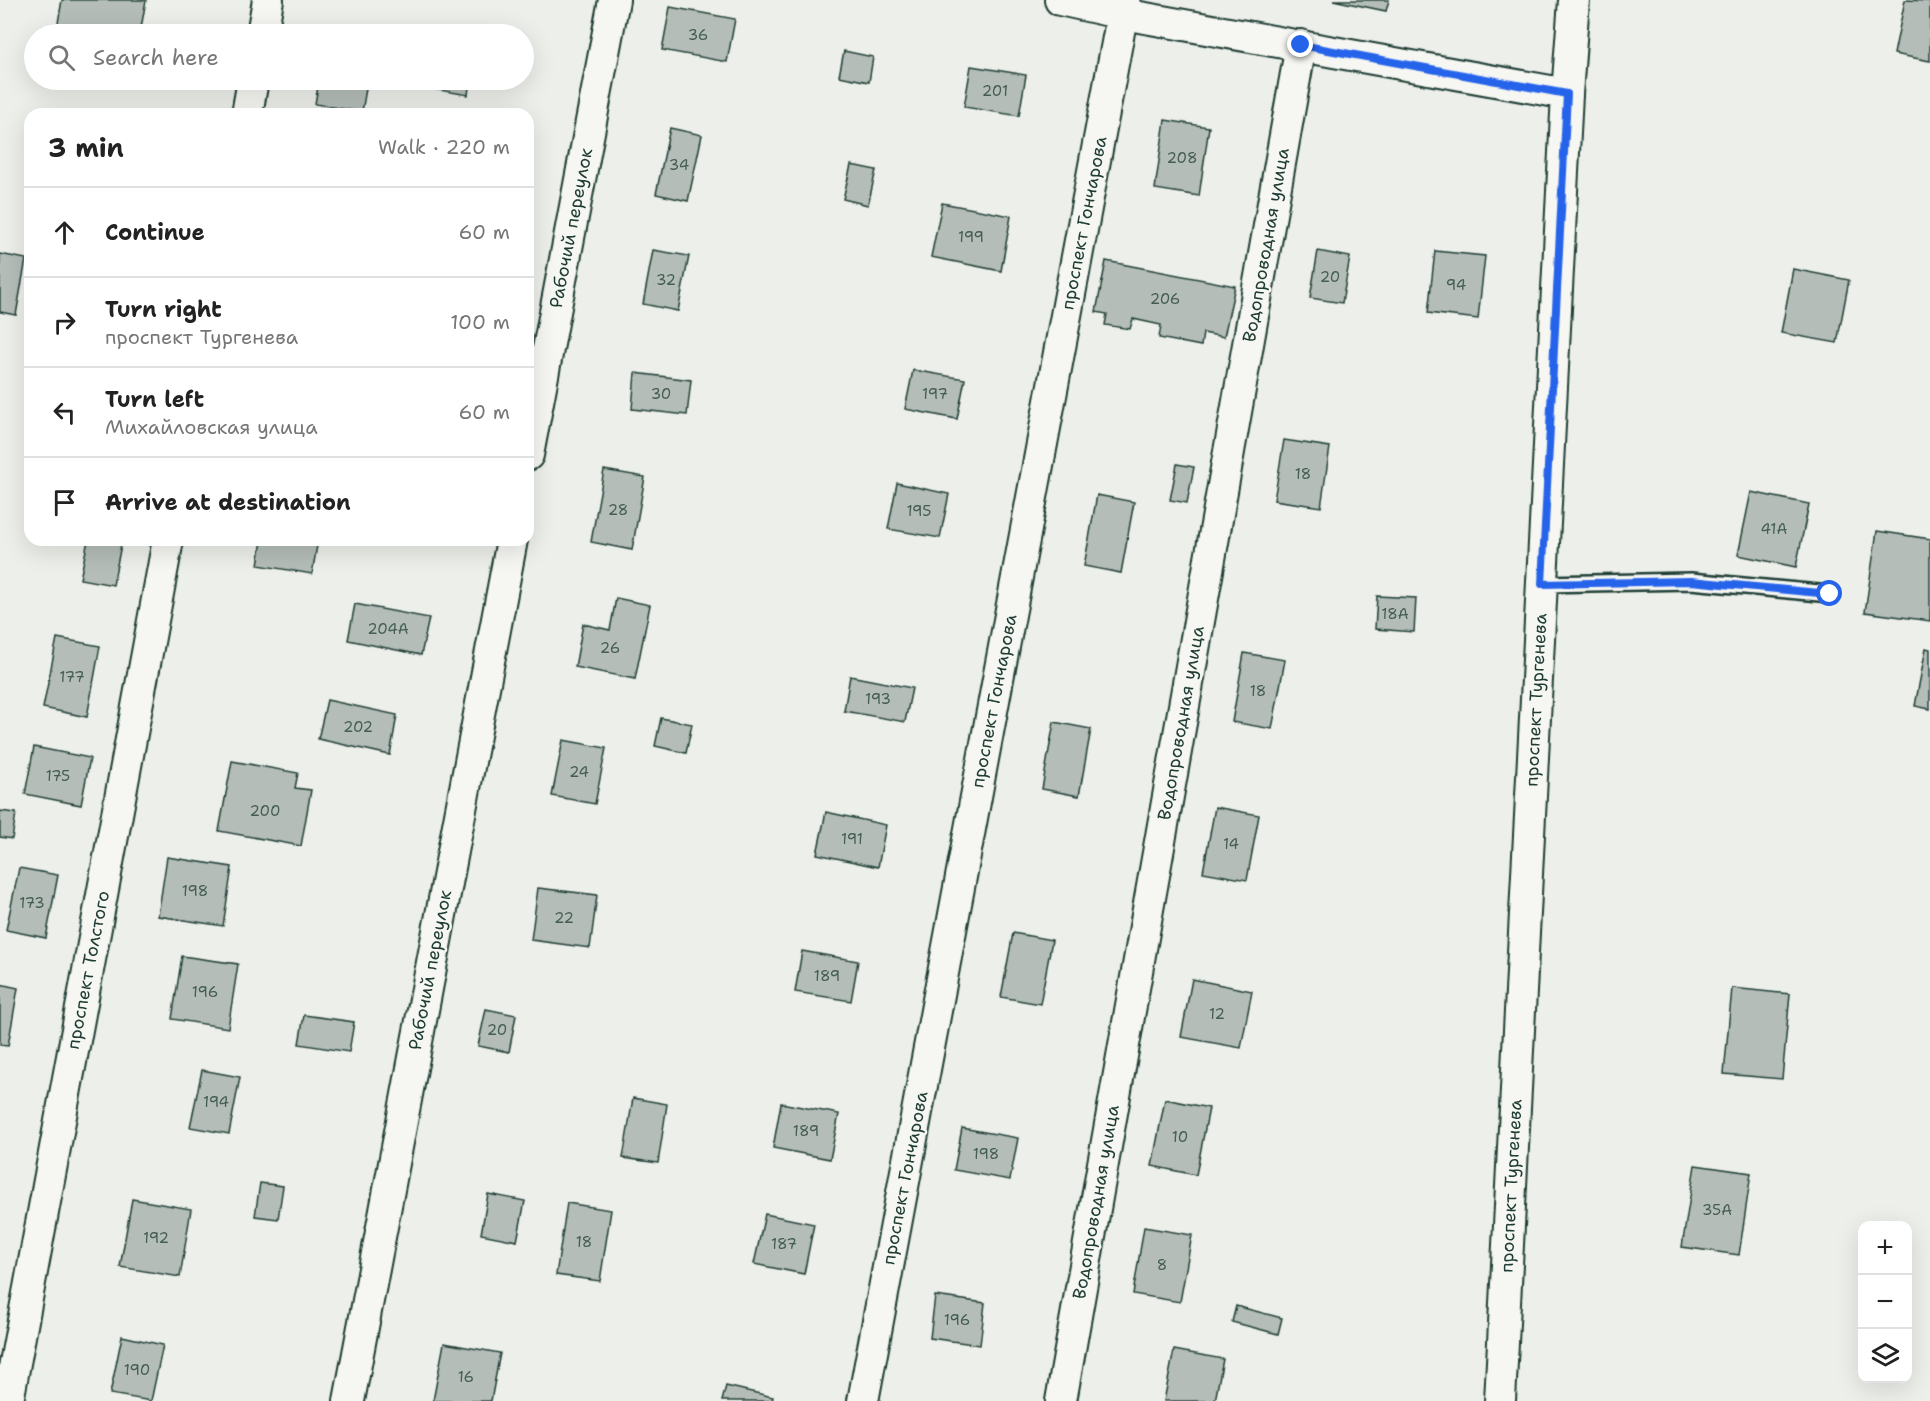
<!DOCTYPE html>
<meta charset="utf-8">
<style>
:root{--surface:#fff;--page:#f2f2f2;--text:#222;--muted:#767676;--line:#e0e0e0}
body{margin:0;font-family:"Shantell Sans",sans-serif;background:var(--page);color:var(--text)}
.controls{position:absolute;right:18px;bottom:18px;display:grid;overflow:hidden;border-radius:12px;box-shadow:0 6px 24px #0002}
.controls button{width:54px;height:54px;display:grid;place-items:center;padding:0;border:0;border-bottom:2px solid var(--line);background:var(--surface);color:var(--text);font:30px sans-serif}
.stop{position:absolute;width:18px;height:18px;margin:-14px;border:4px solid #2563eb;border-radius:50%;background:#fff}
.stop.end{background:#2563eb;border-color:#fff;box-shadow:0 2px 6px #0008}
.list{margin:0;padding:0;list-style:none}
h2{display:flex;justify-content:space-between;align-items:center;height:78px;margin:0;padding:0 24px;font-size:26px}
h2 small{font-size:20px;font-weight:400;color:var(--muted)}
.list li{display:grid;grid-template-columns:39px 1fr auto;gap:18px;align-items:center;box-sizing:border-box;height:90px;padding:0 24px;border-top:2px solid var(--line)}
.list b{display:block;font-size:22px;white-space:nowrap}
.list p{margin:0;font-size:20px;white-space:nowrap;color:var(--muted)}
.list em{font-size:20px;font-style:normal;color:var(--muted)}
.icon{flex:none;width:33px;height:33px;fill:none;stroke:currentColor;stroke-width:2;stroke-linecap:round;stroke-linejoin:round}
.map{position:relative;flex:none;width:1930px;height:1401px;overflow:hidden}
.search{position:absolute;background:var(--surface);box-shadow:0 6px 24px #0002;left:24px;top:24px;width:510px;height:66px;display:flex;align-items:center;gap:15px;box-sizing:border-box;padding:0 21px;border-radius:33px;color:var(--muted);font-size:22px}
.panel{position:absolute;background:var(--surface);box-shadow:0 6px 24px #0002;left:24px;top:108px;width:510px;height:438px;border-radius:18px}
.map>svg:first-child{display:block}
</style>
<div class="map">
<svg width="1930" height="1401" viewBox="0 0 1930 1401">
<rect width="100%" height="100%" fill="#edefea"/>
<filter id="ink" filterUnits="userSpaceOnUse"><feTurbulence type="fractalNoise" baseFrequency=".0167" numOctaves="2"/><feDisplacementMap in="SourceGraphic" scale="12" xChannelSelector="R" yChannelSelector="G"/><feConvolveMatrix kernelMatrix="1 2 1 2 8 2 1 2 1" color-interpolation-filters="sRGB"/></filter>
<g filter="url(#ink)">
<!-- building -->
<g fill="#b4bdb8" stroke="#1f3d34" stroke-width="1.5">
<polygon points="62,0 146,0 140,34 56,34"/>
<polygon points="1333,0 1389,0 1386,11"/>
<polygon points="1905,0 1930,1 1930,61 1894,54"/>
<polygon points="670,7 735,19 727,62 662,50"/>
<polygon points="844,51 873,57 869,82 839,76"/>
<polygon points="971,66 1026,75 1019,116 964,107"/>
<polygon points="319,80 367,83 362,112 315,104"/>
<polygon points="428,80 470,80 468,95 427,88"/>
<polygon points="1165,120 1209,127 1199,196 1155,189"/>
<polygon points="670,128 702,135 688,201 656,194"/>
<polygon points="851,165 876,170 868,205 843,199"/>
<polygon points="942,203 1011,216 1001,271 931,257"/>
<polygon points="653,250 689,256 678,311 643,304"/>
<polygon points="1318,251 1350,257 1342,303 1310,298"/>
<polygon points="1435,251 1485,256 1478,319 1428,313"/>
<polygon points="0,254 26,259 16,315 0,312"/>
<polygon points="1106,261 1235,286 1224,337 1203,333 1201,346 1159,338 1161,325 1133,319 1130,329 1105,325 1107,314 1096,312"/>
<polygon points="1793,269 1849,280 1837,343 1781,333"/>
<polygon points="913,370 965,379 957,419 905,409"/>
<polygon points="635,373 691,380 687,415 632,409"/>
<polygon points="1284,440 1330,447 1321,507 1274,500"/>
<polygon points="1177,464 1194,467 1187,503 1170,500"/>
<polygon points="604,470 645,477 632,550 591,542"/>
<polygon points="897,483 949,494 940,538 888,529"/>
<polygon points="1751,492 1809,504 1796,567 1738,555"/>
<polygon points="1097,495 1134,502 1121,573 1084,566"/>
<polygon points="1877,531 1930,539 1930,621 1865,612"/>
<polygon points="88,540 122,540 113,585 80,579"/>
<polygon points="262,540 318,540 312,574 258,565"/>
<polygon points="1377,596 1416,598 1414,632 1375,629"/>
<polygon points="616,598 650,605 635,679 575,667 583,624 610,630"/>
<polygon points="355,604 429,618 421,655 348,640"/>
<polygon points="57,638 100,646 87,717 43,708"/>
<polygon points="1926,648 1930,649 1930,709 1915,706"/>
<polygon points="1244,653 1285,660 1272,729 1232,722"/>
<polygon points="850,676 912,688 905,722 844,711"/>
<polygon points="327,700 397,715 390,755 318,739"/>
<polygon points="661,718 692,724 686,753 655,746"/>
<polygon points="1054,722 1091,729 1079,796 1042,789"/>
<polygon points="563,740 606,748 595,804 552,796"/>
<polygon points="34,747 90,758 81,805 25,794"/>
<polygon points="232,761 298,773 295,788 311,790 301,846 219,831"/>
<polygon points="1215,807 1259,815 1247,880 1203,872"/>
<polygon points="0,811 16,813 12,839 0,837"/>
<polygon points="826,812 886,825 878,867 817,854"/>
<polygon points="167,857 232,867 223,926 158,916"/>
<polygon points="19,868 58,875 46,938 6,930"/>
<polygon points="538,888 597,895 590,948 531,940"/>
<polygon points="1013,933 1052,940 1040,1004 1001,997"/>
<polygon points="802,951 858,961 851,1001 795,992"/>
<polygon points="182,956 238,964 228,1028 172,1019"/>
<polygon points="1192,979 1252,991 1241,1048 1181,1037"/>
<polygon points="0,984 18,988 8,1046 0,1045"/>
<polygon points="1732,988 1790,994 1782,1079 1724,1074"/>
<polygon points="486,1009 516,1015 509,1052 478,1046"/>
<polygon points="304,1015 354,1022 349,1052 299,1044"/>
<polygon points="202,1070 240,1077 229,1134 190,1127"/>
<polygon points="633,1098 667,1104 658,1163 623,1158"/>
<polygon points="1165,1099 1209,1108 1196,1175 1152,1166"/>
<polygon points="781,1103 839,1114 830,1159 773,1148"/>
<polygon points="962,1128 1018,1138 1010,1180 954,1170"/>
<polygon points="1695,1165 1751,1173 1739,1255 1682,1247"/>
<polygon points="260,1183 283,1186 278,1219 255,1216"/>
<polygon points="488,1194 525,1201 517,1241 481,1234"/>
<polygon points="132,1199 191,1209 180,1277 120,1267"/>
<polygon points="567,1203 611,1210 600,1281 556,1275"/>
<polygon points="765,1214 814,1224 804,1274 754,1264"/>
<polygon points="1144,1227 1192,1235 1180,1302 1133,1294"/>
<polygon points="935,1296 985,1303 980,1345 930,1338"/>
<polygon points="1236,1306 1282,1318 1278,1334 1232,1322"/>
<polygon points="122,1336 163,1345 151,1401 110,1394"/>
<polygon points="444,1343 500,1353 491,1401 433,1401"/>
<polygon points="1174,1350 1223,1359 1215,1401 1164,1401"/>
<polygon points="726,1386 773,1397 772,1401 722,1401"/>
</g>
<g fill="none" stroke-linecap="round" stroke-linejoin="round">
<!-- service casing -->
<g stroke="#1f3d34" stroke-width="20">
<polyline id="service" points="1542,584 1691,581 1830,594"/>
</g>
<!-- minor casing -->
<g stroke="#1f3d34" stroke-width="34">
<g id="minor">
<polyline points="1060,0 1123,14 1567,94"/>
<polyline points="262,34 268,0"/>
<polyline points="247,114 253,80"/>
<polyline points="528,455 614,0"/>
<polyline points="8,1401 168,540"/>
<polyline points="349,1401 512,540"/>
<polyline points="863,1401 1125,0"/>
<polyline points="1061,1401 1301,45"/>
<polyline points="1500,1401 1567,94 1574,0"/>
</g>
</g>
<!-- service -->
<use href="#service" stroke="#f6f6f2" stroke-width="15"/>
<!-- minor -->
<use href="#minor" stroke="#f6f6f2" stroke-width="30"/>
</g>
</g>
<g fill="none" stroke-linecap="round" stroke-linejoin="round" filter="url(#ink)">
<!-- route -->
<polyline stroke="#2563eb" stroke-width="8" points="1301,45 1567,94 1542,584 1691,581 1830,594"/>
</g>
<g text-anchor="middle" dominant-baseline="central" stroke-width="5" stroke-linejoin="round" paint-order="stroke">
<!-- number labels -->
<g font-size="15" fill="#445d55">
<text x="698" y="35">36</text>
<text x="995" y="91">201</text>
<text x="1182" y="158">208</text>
<text x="679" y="165">34</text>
<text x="971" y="237">199</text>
<text x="1330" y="277">20</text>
<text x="666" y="280">32</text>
<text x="1456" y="285">94</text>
<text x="1165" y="299">206</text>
<text x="661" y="394">30</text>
<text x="935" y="394">197</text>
<text x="1303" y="474">18</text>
<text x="618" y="510">28</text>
<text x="919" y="511">195</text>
<text x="1774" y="529">41А</text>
<text x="1395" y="614">18А</text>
<text x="388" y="629">204А</text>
<text x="610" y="648">26</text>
<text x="72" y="677">177</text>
<text x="1258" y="691">18</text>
<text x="878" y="699">193</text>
<text x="358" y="727">202</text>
<text x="579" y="772">24</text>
<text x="58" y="776">175</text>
<text x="265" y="811">200</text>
<text x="852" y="839">191</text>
<text x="1231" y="844">14</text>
<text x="195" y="891">198</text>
<text x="32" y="903">173</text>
<text x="564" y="918">22</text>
<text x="827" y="976">189</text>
<text x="205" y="992">196</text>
<text x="1217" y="1014">12</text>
<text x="497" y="1030">20</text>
<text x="216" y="1102">194</text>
<text x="806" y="1131">189</text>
<text x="1180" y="1137">10</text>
<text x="986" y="1154">198</text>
<text x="1717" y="1210">35А</text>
<text x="156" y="1238">192</text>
<text x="584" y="1242">18</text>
<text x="784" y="1244">187</text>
<text x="1162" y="1265">8</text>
<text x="957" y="1320">196</text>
<text x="137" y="1370">190</text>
<text x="466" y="1377">16</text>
</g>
<!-- street labels -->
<g font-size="18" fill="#1f3d34" stroke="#f6f6f2">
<text transform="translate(1084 223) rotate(-79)">проспект Гончарова</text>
<text transform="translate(571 228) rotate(-79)">Рабочий переулок</text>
<text transform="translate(1266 245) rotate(-80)">Водопроводная улица</text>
<text transform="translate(1536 700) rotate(-87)">проспект Тургенева</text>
<text transform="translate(994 701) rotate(-79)">проспект Гончарова</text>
<text transform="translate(1181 723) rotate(-80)">Водопроводная улица</text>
<text transform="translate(88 970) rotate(-79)">проспект Толстого</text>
<text transform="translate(430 970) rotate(-79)">Рабочий переулок</text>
<text transform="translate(905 1178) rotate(-79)">проспект Гончарова</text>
<text transform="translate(1511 1186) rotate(-87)">проспект Тургенева</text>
<text transform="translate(1096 1202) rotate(-80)">Водопроводная улица</text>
</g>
</g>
</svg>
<div class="controls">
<button>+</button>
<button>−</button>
<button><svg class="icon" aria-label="layers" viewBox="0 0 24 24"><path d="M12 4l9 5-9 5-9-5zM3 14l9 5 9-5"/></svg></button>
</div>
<div class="stop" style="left:1830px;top:594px"></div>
<div class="stop end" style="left:1301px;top:45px"></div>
<div class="search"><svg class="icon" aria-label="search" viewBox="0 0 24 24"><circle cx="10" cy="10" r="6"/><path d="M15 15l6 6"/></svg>Search here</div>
<section class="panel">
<h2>3 min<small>Walk · 220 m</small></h2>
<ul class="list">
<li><svg class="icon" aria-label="ahead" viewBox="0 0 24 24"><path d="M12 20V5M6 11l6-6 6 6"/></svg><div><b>Continue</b></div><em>60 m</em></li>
<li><svg class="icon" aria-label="right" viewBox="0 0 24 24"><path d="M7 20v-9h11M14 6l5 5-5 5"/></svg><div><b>Turn right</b><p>проспект Тургенева</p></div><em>100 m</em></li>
<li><svg class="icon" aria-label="left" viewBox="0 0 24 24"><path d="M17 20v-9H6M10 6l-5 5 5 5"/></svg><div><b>Turn left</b><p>Михайловская улица</p></div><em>60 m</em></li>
<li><svg class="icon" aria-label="arrive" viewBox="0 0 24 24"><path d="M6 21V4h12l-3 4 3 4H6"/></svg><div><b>Arrive at destination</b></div></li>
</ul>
</section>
</div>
